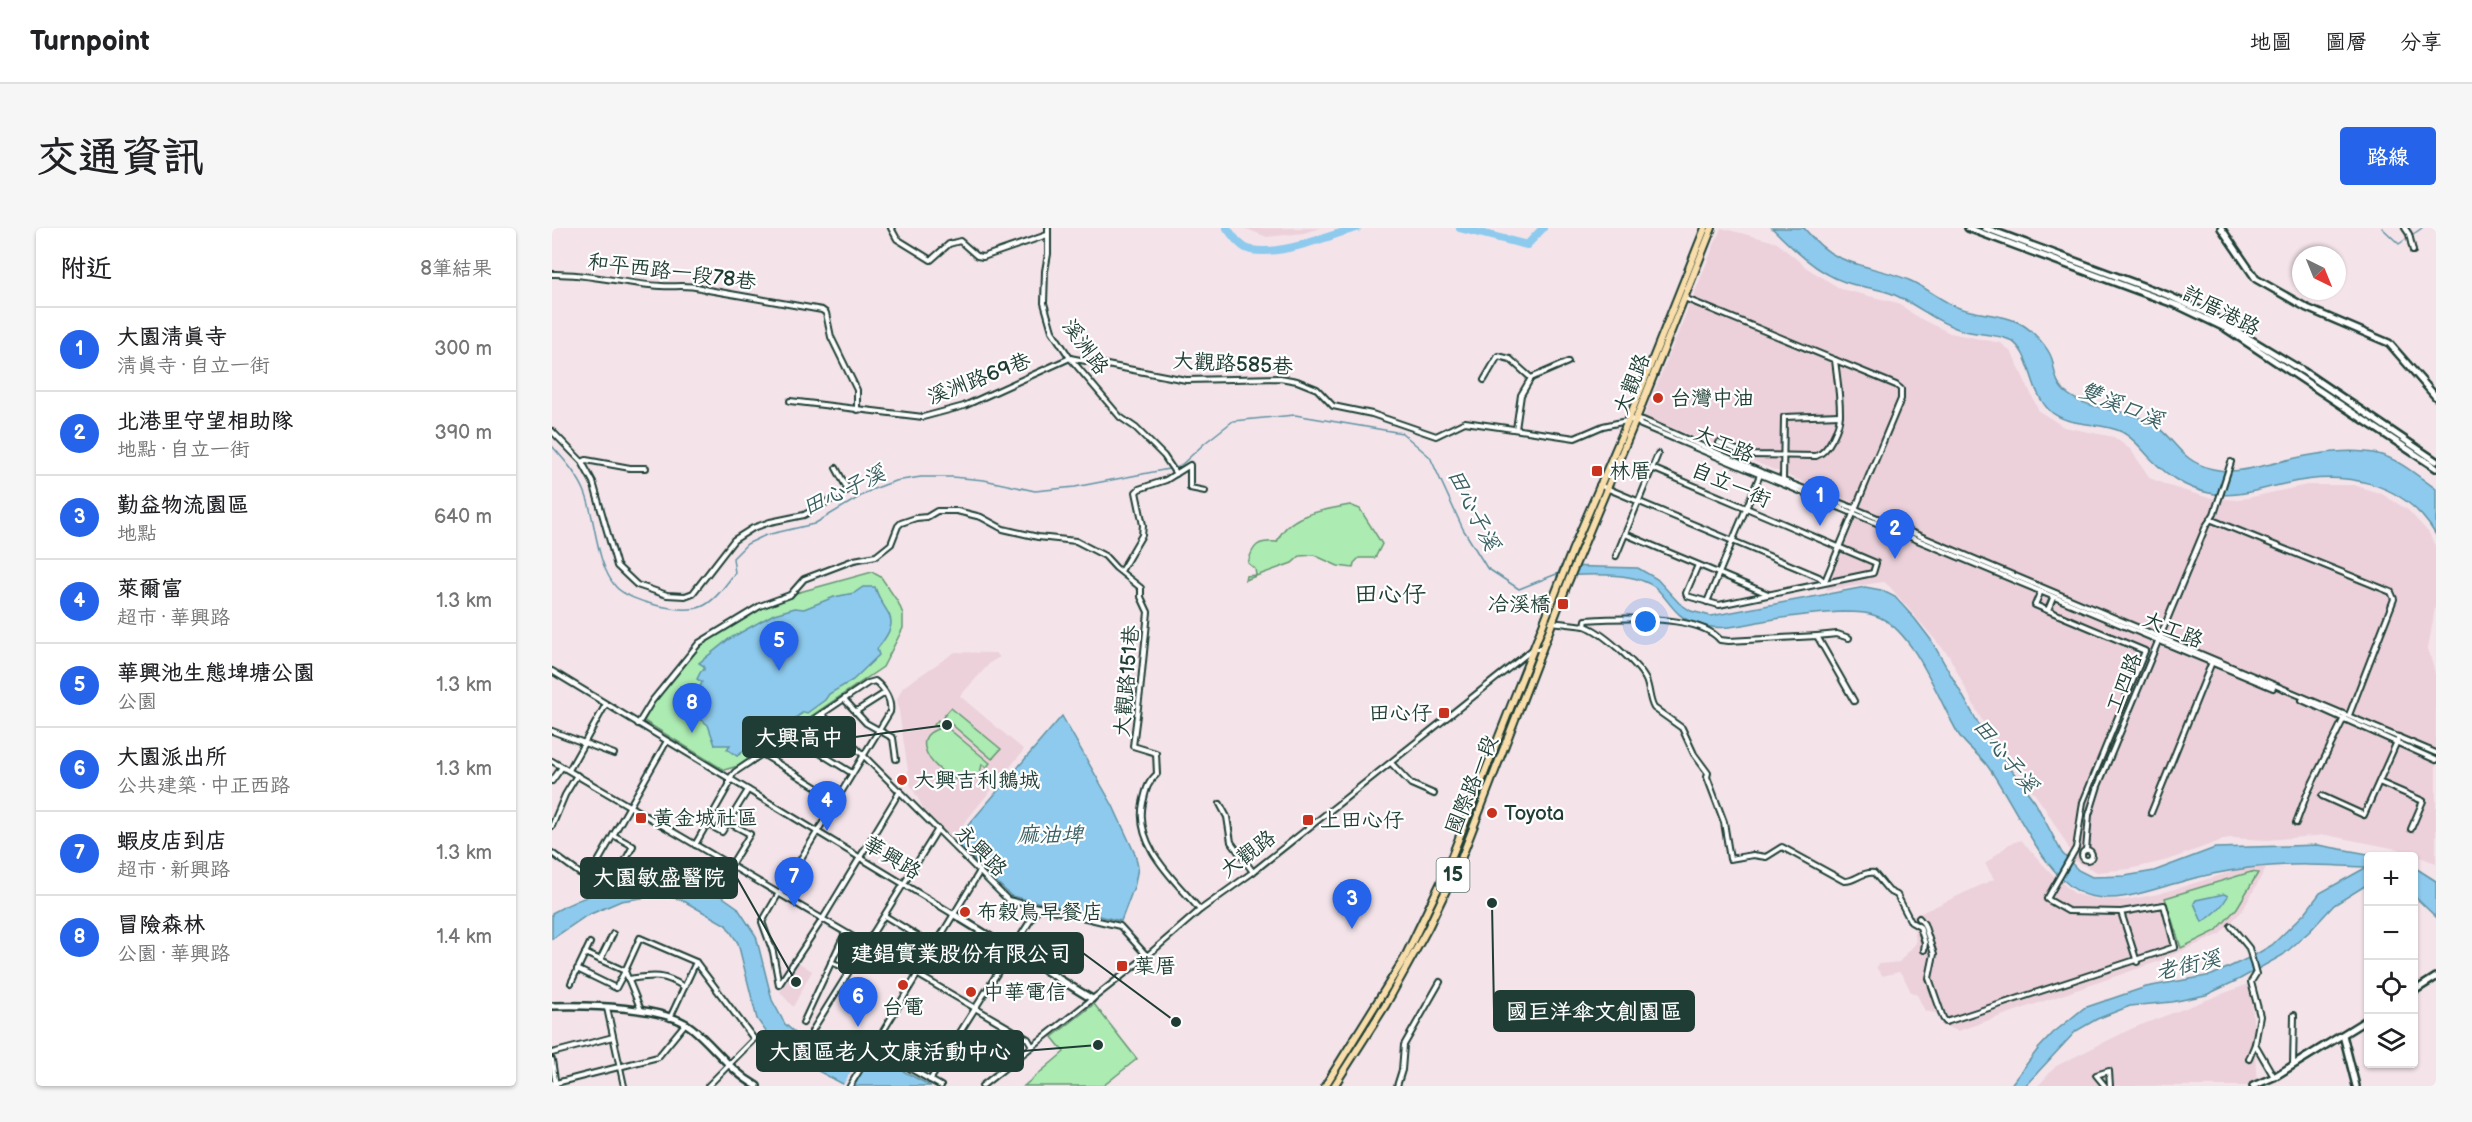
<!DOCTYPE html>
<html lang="zh-TW">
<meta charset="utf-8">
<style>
:root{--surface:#fff;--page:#f6f6f6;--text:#202124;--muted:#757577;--line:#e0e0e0;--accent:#2563eb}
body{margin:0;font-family:"Balsamiq Sans","LXGW WenKai TC",sans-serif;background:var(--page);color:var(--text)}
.controls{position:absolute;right:18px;bottom:18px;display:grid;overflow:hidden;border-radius:6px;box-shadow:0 2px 4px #0004}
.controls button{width:54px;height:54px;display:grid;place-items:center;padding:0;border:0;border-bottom:2px solid var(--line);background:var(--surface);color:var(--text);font:30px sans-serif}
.compass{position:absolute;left:1740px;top:18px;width:54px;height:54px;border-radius:50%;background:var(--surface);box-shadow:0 2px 4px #0004;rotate:137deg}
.you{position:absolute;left:1094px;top:394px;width:21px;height:21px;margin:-15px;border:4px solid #fff;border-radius:50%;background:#1a73e8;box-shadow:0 0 0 9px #1a73e833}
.badge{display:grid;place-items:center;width:39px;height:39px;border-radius:50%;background:var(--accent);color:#fff;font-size:20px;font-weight:700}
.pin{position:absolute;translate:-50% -50px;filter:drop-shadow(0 2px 3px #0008)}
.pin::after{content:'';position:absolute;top:32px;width:21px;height:18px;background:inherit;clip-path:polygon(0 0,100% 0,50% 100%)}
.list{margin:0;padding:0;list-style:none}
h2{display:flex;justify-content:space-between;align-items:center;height:78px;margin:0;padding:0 24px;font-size:26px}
h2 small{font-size:20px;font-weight:400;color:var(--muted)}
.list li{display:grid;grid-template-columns:39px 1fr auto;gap:18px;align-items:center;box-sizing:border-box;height:84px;padding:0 24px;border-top:2px solid var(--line)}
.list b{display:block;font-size:22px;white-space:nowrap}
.list p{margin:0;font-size:20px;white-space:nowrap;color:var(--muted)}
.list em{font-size:20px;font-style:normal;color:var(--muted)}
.icon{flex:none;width:33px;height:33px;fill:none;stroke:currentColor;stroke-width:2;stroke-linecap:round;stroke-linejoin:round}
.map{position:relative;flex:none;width:1884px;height:858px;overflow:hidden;border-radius:6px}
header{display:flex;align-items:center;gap:36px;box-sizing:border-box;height:84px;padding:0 30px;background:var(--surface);border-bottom:2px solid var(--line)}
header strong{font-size:28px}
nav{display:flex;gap:33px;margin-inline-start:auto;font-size:21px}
.intro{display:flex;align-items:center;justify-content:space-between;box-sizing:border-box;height:144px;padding:0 36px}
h1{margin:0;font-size:42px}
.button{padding:15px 27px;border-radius:6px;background:var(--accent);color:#fff;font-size:21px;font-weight:700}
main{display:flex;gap:36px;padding:0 36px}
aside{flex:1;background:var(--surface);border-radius:6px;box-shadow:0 2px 4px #0004}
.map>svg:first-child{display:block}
</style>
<header>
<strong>Turnpoint</strong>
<nav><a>地圖</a><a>圖層</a><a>分享</a></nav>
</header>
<div class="intro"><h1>交通資訊</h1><a class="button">路線</a></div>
<main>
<aside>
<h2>附近<small>8筆結果</small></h2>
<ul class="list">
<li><span class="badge">1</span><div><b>大園清真寺</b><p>清真寺 · 自立一街</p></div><em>300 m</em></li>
<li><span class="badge">2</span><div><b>北港里守望相助隊</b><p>地點 · 自立一街</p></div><em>390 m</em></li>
<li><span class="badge">3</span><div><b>勤益物流園區</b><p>地點</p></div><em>640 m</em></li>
<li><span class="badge">4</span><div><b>萊爾富</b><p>超市 · 華興路</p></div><em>1.3 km</em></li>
<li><span class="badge">5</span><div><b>華興池生態埤塘公園</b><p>公園</p></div><em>1.3 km</em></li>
<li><span class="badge">6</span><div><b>大園派出所</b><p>公共建築 · 中正西路</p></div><em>1.3 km</em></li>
<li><span class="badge">7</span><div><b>蝦皮店到店</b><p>超市 · 新興路</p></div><em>1.3 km</em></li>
<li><span class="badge">8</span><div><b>冒險森林</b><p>公園 · 華興路</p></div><em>1.4 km</em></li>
</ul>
</aside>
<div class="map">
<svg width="1884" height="858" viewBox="0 0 1884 858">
<rect width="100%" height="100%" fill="#f4e4ea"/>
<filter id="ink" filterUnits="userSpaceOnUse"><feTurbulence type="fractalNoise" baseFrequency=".0167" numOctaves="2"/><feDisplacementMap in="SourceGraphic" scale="12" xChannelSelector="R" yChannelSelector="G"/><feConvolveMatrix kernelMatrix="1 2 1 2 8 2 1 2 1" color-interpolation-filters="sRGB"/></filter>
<g filter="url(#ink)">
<!-- built -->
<g fill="#ecd1db">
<polygon points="692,0 768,0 752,5 715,9"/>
<polygon points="1169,0 1224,14 1255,40 1289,61 1346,75 1367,90 1398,105 1449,115 1460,125 1487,183 1512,199 1562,209 1579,222 1598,250 1617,258 1654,269 1686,272 1755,257 1802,257 1830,266 1856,282 1877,305 1884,319 1884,374 1876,421 1884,448 1884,635 1845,621 1774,607 1715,612 1676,610 1616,632 1578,641 1545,644 1525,634 1494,582 1430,493 1397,428 1337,358 1332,354 1274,362 1309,278 1092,188"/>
<polygon points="403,424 443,425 448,429 439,434 408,468 472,522 400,610 371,580 358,556 345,471 351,459"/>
<polygon points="1469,612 1500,646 1523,666 1544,671 1573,672 1606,666 1699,638 1714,640 1691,682 1667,707 1602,735 1406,803 1389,797 1387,786 1373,783 1365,767 1359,764 1351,748 1347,744 1331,748 1324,740 1327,736 1347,734 1364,715 1362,701 1356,691 1442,651 1433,636 1457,616"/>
<polygon points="246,734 260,743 241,779 228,764"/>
<polygon points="1699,755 1705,858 1486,858 1504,838 1581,800"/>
</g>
<!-- green -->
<g fill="#acebb2" stroke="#669473" stroke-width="1.5">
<path d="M798,277L808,281L830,316L823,330H807L802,335L801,340L786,338L762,327L748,328L740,335L693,352L694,348L704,347L703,341L696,335C701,316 706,313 725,314C735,286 771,282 798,277Z"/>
<polygon points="320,344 329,349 346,374 351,386 351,400 331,439 186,538 172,542 92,493 103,472 153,413 207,379 244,365"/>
<polygon points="399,480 449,521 440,531 391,489"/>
<path d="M386,492L438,535L434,540L430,536C423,585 341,515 386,501L382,497Z"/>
<polygon points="1699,644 1706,645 1685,680 1664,703 1629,720 1613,670"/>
<polygon points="542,776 585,831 551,858 472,858 512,824 500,809"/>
</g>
<!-- water -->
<g fill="#8dcaed" stroke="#6192a3" stroke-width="1.5">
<path d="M1220,0H1252C1261,11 1273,23 1286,29C1309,40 1335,42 1359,53C1377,61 1391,75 1410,81C1431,87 1453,86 1471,97C1482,104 1496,119 1500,131C1503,143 1503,155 1513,164C1537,184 1571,179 1598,194C1624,209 1626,233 1661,241C1684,246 1701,240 1723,235C1753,227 1795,219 1826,226C1847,231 1867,249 1884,261V307C1852,252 1790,242 1732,256C1707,261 1683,271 1657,265C1633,260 1616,248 1599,231C1589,221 1583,211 1570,204C1547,193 1516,200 1497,182C1477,163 1480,124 1458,112C1444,105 1424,107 1409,102C1384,94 1368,79 1345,68C1330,60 1309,60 1293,54C1265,45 1240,20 1220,0Z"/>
<path d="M1009,338L1086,340L1105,351L1127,375L1139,383L1159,388L1313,359L1329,362L1343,369L1363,391L1379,412L1429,500L1483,574L1510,625L1526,642L1540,649L1573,648L1602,643L1663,620L1766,617L1827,628H1816V656L1782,677L1758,703L1731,727L1688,751L1654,767L1620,774L1578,778L1545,791L1524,803L1473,858H1458L1486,821L1501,805L1532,780L1594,759L1660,747L1703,727L1720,717L1753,685L1768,665L1815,639C1776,637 1736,635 1697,640C1673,643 1648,648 1625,655C1598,662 1567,675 1538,668C1494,657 1461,571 1434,536C1426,526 1414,518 1407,507C1387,474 1365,408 1329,390C1317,384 1303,384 1290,384C1265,385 1242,388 1217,392C1193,396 1169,404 1145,396C1123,389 1119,375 1105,361C1084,342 1033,347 1005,348Z"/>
<path d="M311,359H323C332,389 353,387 325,421L327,427L301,452L277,466L273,472L255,485L252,484C236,494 224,507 208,517L203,515L185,528L175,521L178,517H163L156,497L148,491L129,489L123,480C131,473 131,464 139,458L148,459L150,454L145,451L149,443L152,442V438L147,435L177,411L222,386L243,380L252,381L282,369L302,365Z"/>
<polygon points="510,488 561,578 583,626 586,639 583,656 569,693 459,668 406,616 406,609"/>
<polygon points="1862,639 1884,653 1884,689 1862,668"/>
<path d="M106,651L137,653L162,663L185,679L204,708L220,772L233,796L249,810L301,830L323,828L379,858H303L291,856L235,827L222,815L205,791L186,715L174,697L130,672L110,667L69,673L34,688L0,711V685C37,664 65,659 106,651Z"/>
<path d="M1672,666L1676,668C1670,679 1661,688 1650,694L1642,675L1644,672Z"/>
</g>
<!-- pier -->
<polygon fill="#f4e4ea" points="309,826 319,827 301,858 291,857"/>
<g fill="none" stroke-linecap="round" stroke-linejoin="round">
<!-- stream -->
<g stroke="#6192a3" stroke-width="1.5">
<polyline points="1830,0 1847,16 1870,0"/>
<path d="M0,218C13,233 28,249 34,267C44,294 44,336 64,359C78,374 131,387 151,378C164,372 174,356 183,345L181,330L195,316L214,307L262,296L319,262L343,253L369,249H400L432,252L483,263L523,259L627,239L654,214L681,193L743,187L850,205L878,229L911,301L935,340L967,361L1007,345"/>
</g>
<!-- river -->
<g stroke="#8dcaed" stroke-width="8">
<path d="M675,0C681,8 689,20 699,22C730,28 774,8 805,0"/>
<polyline points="908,0 975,17 991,0"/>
</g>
<!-- street casing -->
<g stroke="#1f3d34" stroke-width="8">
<g id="street">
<polyline points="339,0 345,11 379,32 397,16 408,13 425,28 431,29 495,7"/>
<polyline points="496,0 496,26 493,43 492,75 500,103 518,130 568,189 584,200 612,228 624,246"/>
<polyline points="1853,0 1857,6 1861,23"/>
<path d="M0,46C37,45 72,56 109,58C125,59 140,56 156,62L270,82L274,85L279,109L305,162V182"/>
<polyline points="1132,70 1344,157 1349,161 1349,171 1273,353"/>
<polyline points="979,150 1016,134"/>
<polyline points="932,152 946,128 958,131 979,150"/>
<polyline points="238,173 371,189 412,178 518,130 634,152 728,150 745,153 765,161 781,178 820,186 884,208 913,194 1023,210 1051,198 1084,191 1091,192 1209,244 1304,281 1884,525"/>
<polyline points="1084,192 1089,197 1721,460"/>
<polyline points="964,201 969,167 979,150"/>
<polyline points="0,203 30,234 41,254 65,338 85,357 115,367 133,368 141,365 182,312 201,300 218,294 252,287 296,262 284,240"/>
<path d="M1167,215L1198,227L1264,228C1277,224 1288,198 1288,185C1288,167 1285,149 1283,132"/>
<polyline points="30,234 34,232 78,240 94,240"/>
<polyline points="1100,240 1324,335 1321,345 1167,377 1135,368 1134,365 1146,337"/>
<polyline points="1231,252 1232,189 1288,187"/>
<polyline points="1047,257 1267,349 1272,353"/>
<polyline points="1660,292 1839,364 1842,371 1797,487"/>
<polyline points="1073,306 1216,366"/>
<polyline points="1064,328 1106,226"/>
<polyline points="569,343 590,307 591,297 584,264 587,261 614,252 638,237 638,260 653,263"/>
<polyline points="1155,374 1208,247"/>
<polyline points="1496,382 1501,370"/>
<path d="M999,394L1033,398L1034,392C1066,390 1147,386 1168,412L1177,413L1265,408L1302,473"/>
<path d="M1033,398C1049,403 1086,436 1094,452C1098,461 1097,472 1102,480L1130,500L1142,526L1156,545L1155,549L1172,594L1178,631L1201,627L1214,629L1230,619L1292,653C1303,654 1310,643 1322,645L1337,663L1345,667L1359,694L1368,699L1373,715L1372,722"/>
<polyline points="1265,408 1285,406 1297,410"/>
<polyline points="0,443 401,686"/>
<polyline points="292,471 314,495 341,510 344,531"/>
<polyline points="1750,472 1884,532"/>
<polyline points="303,484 333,465"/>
<polyline points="270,486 456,672 568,698 595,728"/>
<path d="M86,496L100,473L147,415L208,378L238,367L252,351L302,332L324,328L339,316L346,298L349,295L364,290L375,289L385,283H405L429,289L451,301L486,309L524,313L553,328L564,340L589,360V369L596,384L588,464L581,518L604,525L605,546C595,555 594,562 591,575C582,618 623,652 648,682"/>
<polyline points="0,503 62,526"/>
<polyline points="240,508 300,545"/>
<polyline points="212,527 284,571"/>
<polyline points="0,533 476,811 480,818"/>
<polyline points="839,535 859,556 882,566"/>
<polyline points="17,542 54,476"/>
<polyline points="0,553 10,539"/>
<polyline points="1827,554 1871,573 1859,601"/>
<polyline points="1770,568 1812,587 1847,509"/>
<polyline points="668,576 675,589 679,614 701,644"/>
<polyline points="1599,585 1660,434"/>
<polyline points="177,595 198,606 179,637"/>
<polyline points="1744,595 1755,566 1792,490"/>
<polyline points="155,596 170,604 196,562"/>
<polyline points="0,598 13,567 25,547"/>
<polyline points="61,607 81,618 67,644"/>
<path d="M143,617L177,557V551L183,544L316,455L323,453C332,460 340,472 338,484L228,665"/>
<circle cx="1535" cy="627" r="5"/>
<polyline points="1534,622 1537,587 1546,558 1654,298 1662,286 1679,234"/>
<polyline points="0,625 30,647 39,646 115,513"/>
<polyline points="1569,684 1585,734"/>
<polyline points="333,688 382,718"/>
<polyline points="1367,690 1372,696 1382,726 1377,750 1391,790 1394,794 1623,719 1612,677 1569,684 1516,683 1495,671 1524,620 1531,574 1593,423 1483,377 1488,365"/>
<polyline points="1679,698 1697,720 1704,746 1699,754 1708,788 1703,816 1697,831"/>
<polyline points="48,732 61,706"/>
<polyline points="279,734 298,742"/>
<polyline points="25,741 64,760 73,743 33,725"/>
<path d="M76,751C100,748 111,745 132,759"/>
<polyline points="19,755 38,715"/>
<polyline points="227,757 270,692 348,563"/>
<polyline points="227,757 221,724 210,694 227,665"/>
<polyline points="55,780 72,858"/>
<polyline points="89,782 73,743 88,710 144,734"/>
<polyline points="118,790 144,734 202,811 156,858"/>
<polyline points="251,795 293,705"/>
<polyline points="260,803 386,601"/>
<polyline points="1703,816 1722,849"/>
<polyline points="322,820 389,858"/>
<polyline points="0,825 61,809"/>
<polyline points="0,832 4,858"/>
<polyline points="1741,837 1742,787"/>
<polyline points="378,852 487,679"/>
<polyline points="0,856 106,829 133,796"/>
<polyline points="298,858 428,643"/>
<polyline points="430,858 595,728 648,682 701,644 981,421 991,421"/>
<polyline points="845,858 850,842 852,817 888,754"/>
<polyline points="1553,858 1544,847 1557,843 1558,858"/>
</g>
</g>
<!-- secondary casing -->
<g stroke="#1f3d34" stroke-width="10">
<g id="secondary">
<polyline points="1416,0 1627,78 1673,100 1884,240"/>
<polyline points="1433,0 1615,67 1655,85 1751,143 1884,233"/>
<polyline points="1669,0 1704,51 1755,80 1837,115 1884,169"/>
<polyline points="401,686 540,771"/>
<polyline points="1862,763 1884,749"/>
<path d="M0,778C34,777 114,778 140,800C163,819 178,843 205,858"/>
<polyline points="1791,807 1804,858"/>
<polyline points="1701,858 1722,849 1816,791"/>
</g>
</g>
<!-- primary casing -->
<g stroke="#1f3d34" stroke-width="10">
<g id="primary">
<polyline points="773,858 852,731 892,648 1020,323 1076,193 1153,0"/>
<polyline points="782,858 833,778 876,700 909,631 1016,354 1084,191 1160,0"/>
</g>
</g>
<!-- street -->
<use href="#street" stroke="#fff" stroke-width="4"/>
<!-- secondary -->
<use href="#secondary" stroke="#fff" stroke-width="5"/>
<!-- primary -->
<use href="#primary" stroke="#f9deab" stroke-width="6"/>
</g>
</g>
<!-- markers -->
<g fill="#c8321e" stroke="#fff" stroke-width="2">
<circle cx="1106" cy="170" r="6"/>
<rect x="1039" y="237" width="12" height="12" rx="3"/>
<rect x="1005" y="370" width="12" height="12" rx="3"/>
<rect x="886" y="479" width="12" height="12" rx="3"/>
<circle cx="350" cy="552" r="6"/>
<circle cx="940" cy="585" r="6"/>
<rect x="83" y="584" width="12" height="12" rx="3"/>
<rect x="750" y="586" width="12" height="12" rx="3"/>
<circle cx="413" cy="684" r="6"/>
<rect x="564" y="732" width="12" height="12" rx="3"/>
<circle cx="351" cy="757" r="6"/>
<circle cx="419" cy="764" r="6"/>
</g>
<g text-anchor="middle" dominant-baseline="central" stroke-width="4.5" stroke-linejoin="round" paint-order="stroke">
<!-- shield labels -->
<rect fill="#fff" stroke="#627771" stroke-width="1.5" x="884.5" y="630" width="33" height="34" rx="4.5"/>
<g font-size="20" font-weight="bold" fill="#1f3d34">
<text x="901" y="647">15</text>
</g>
<!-- street labels -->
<g font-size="21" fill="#1f3d34" stroke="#fff">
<text transform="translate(120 44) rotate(7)">和平西路一段78巷</text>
<text transform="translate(1669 83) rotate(27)">許厝港路</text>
<text transform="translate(533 119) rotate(54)">溪洲路</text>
<text transform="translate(681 136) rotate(3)">大觀路585巷</text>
<text transform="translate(427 151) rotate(-21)">溪洲路69巷</text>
<text transform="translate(1080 156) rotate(-68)">大觀路</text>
<text transform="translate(1172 216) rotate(23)">大工路</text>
<text transform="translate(1179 257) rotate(23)">自立一街</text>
<text transform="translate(1621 402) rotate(22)">大工路</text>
<text transform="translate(575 453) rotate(-85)">大觀路151巷</text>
<text transform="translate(1572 455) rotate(-68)">工四路</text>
<text transform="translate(920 557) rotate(-68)">國際路一段</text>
<text transform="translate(429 623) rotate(45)">永興路</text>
<text transform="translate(696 626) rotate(-37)">大觀路</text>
<text transform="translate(340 630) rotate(31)">華興路</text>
</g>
<!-- poi labels -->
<g font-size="21" fill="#1f3d34" stroke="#fff" text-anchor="start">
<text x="1118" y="170">台灣中油</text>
<text x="1057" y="243">林厝</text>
<text x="999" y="376" text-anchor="end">冾溪橋</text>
<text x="880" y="485" text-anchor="end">田心仔</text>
<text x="362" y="552">大興吉利鵝城</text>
<text x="952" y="585">Toyota</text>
<text x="101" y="590">黃金城社區</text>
<text x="768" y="592">上田心仔</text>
<text x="425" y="684">布穀鳥早餐店</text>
<text x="582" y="738">葉厝</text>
<text x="431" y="764">中華電信</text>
<text x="351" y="779" text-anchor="middle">台電</text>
</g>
<!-- water labels -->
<g font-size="22" font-style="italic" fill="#3a6062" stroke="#fff">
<text transform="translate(1569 178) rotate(22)">雙溪口溪</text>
<text transform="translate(292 263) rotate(-25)">田心子溪</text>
<text transform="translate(921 282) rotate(63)">田心子溪</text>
<text transform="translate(1453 528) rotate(51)">田心子溪</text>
<text x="498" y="607">麻油埤</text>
<text transform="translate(1636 738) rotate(-13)">老街溪</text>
</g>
<!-- quarter labels -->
<g font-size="24" fill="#1f3d34" stroke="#fff">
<text x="838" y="366">田心仔</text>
</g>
</g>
<!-- callouts -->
<path fill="none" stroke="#1f3d34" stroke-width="2" d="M395 497L303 509M244 754L185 650M624 794L531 725M940 675L942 783M546 817L471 823"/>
<g fill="#1f3d34" stroke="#fff" stroke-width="2">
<circle cx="395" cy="497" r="6"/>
<circle cx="244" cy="754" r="6"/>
<circle cx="624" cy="794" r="6"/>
<circle cx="940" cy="675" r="6"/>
<circle cx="546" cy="817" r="6"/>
</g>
<g fill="#1f3d34" stroke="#1f3d34" stroke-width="2">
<rect x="191" y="489" width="112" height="40" rx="6"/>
<rect x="29" y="630" width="156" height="40" rx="6"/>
<rect x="287" y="705" width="244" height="40" rx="6"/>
<rect x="942" y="763" width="200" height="40" rx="6"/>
<rect x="205" y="803" width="266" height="40" rx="6"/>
</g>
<g font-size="22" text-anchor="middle" font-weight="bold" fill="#fff">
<text x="247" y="517">大興高中</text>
<text x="107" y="657">大園敏盛醫院</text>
<text x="409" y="733">建錩實業股份有限公司</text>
<text x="1042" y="791">國巨洋傘文創園區</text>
<text x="338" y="831">大園區老人文康活動中心</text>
</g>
</svg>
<div class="controls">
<button>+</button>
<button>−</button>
<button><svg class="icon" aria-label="locate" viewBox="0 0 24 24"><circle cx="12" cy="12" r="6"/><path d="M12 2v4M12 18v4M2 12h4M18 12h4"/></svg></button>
<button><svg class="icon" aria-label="layers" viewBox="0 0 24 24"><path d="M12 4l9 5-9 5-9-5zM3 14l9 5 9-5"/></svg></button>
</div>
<svg class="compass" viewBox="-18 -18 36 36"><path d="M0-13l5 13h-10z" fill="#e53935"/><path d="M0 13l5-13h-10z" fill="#757577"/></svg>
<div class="you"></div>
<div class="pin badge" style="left:1268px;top:298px">1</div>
<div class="pin badge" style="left:1343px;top:331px">2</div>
<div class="pin badge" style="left:800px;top:701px">3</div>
<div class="pin badge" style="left:275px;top:603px">4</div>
<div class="pin badge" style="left:227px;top:443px">5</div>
<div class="pin badge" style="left:306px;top:799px">6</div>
<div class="pin badge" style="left:242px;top:679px">7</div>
<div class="pin badge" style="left:140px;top:505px">8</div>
</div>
</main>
